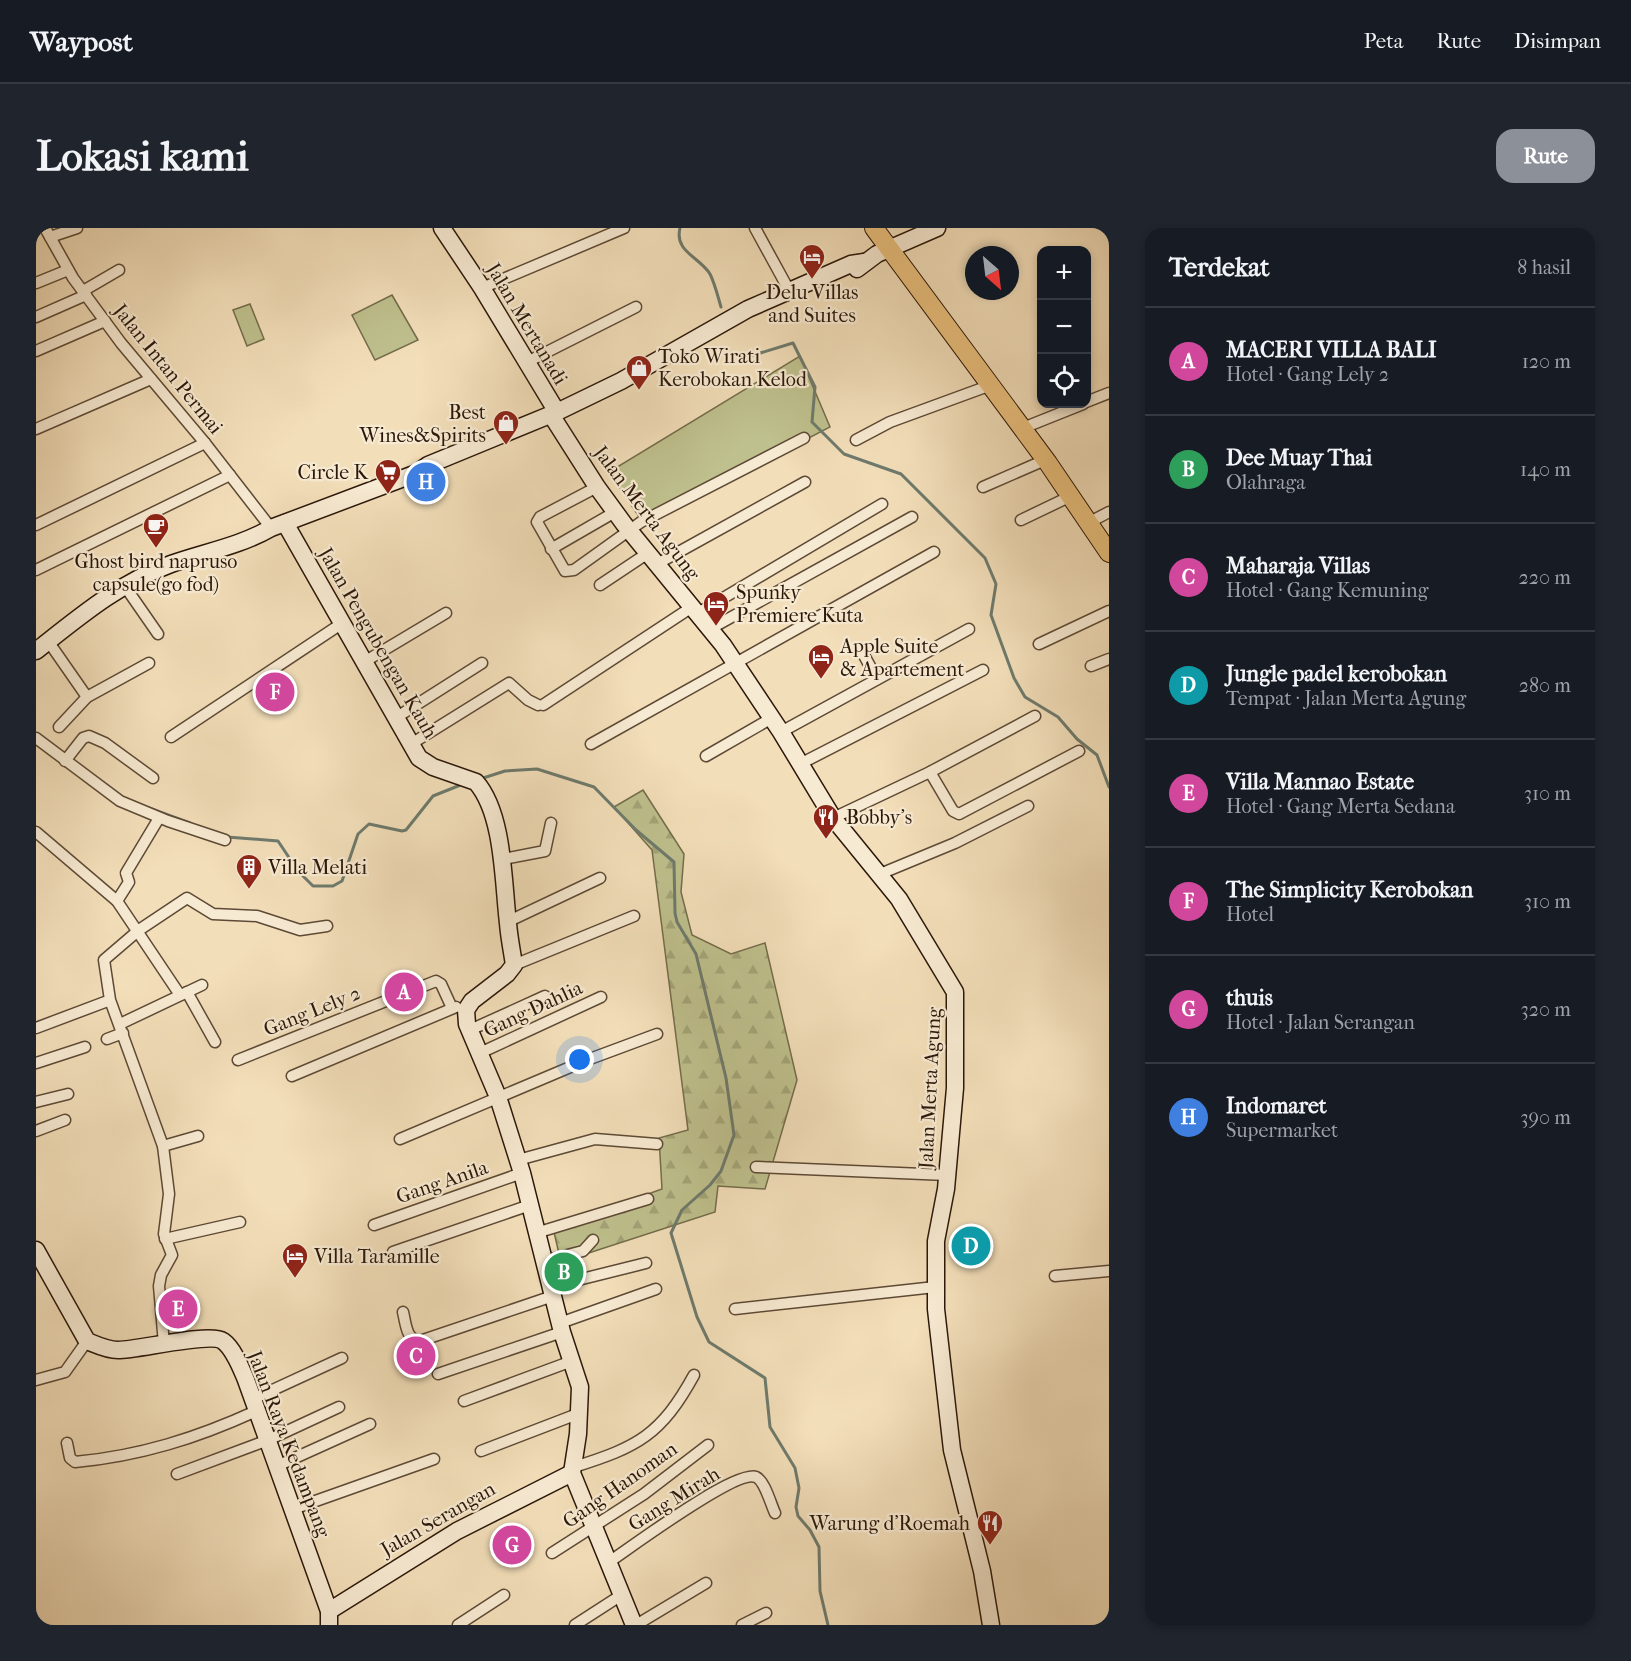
<!DOCTYPE html>
<html lang="id">
<meta charset="utf-8">
<style>
:root{--surface:#171b24;--page:#20242c;--text:#f1f3f6;--muted:#9ea1a6;--line:#363941;--accent:#8c9099}
body{margin:0;font-family:"IM FELL French Canon",serif;background:var(--page);color:var(--text)}
.controls{position:absolute;right:18px;top:18px;display:grid;overflow:hidden;border-radius:12px;box-shadow:0 3px 9px #0003}
.controls button{width:54px;height:54px;display:grid;place-items:center;padding:0;border:0;border-bottom:2px solid var(--line);background:var(--surface);color:var(--text);font:30px sans-serif}
.compass{position:absolute;left:929px;top:18px;width:54px;height:54px;border-radius:50%;background:var(--surface);box-shadow:0 3px 9px #0003;rotate:152deg}
.you{position:absolute;left:544px;top:832px;width:21px;height:21px;margin:-15px;border:4px solid #fff;border-radius:50%;background:#1a73e8;box-shadow:0 0 0 9px #1a73e833}
.badge{display:grid;place-items:center;width:39px;height:39px;border-radius:50%;background:var(--accent);color:#fff;font-size:20px;font-weight:700}
.pin{position:absolute;translate:-50% -50%;border:3px solid #fff;box-shadow:0 2px 6px #0006}
.list{margin:0;padding:0;list-style:none}
h2{display:flex;justify-content:space-between;align-items:center;height:78px;margin:0;padding:0 24px;font-size:26px}
h2 small{font-size:20px;font-weight:400;color:var(--muted)}
.list li{display:grid;grid-template-columns:39px 1fr auto;gap:18px;align-items:center;box-sizing:border-box;height:108px;padding:0 24px;border-top:2px solid var(--line)}
.list b{display:block;font-size:22px;white-space:nowrap}
.list p{margin:0;font-size:20px;white-space:nowrap;color:var(--muted)}
.list em{font-size:20px;font-style:normal;color:var(--muted)}
.icon{flex:none;width:33px;height:33px;fill:none;stroke:currentColor;stroke-width:2;stroke-linecap:round;stroke-linejoin:round}
.map{position:relative;flex:none;width:1073px;height:1397px;overflow:hidden;border-radius:18px}
header{display:flex;align-items:center;gap:36px;box-sizing:border-box;height:84px;padding:0 30px;background:var(--surface);border-bottom:2px solid var(--line)}
header strong{font-size:28px}
nav{display:flex;gap:33px;margin-inline-start:auto;font-size:21px}
.intro{display:flex;align-items:center;justify-content:space-between;box-sizing:border-box;height:144px;padding:0 36px}
h1{margin:0;font-size:42px}
.button{padding:15px 27px;border-radius:18px;background:var(--accent);color:#fff;font-size:21px;font-weight:700}
main{display:flex;gap:36px;padding:0 36px}
aside{flex:1;background:var(--surface);border-radius:18px;box-shadow:0 3px 9px #0003}
.map>svg:first-child{display:block}
</style>
<header>
<strong>Waypost</strong>
<nav><a>Peta</a><a>Rute</a><a>Disimpan</a></nav>
</header>
<div class="intro"><h1>Lokasi kami</h1><a class="button">Rute</a></div>
<main>
<div class="map">
<svg width="1073" height="1397" viewBox="0 0 1073 1397">
<defs>
<pattern id="forest-firs" width="22" height="20" patternUnits="userSpaceOnUse" patternTransform="scale(1.5)"><rect width="22" height="20" fill="#bec08d"/><path d="M5 1l3.5 6h-7zM16 11l3.5 6h-7z" fill="#a3a478"/></pattern>
</defs>
<rect width="100%" height="100%" fill="#f2deb9"/>
<filter id="stains"><feTurbulence type="fractalNoise" baseFrequency=".00333" numOctaves="4"/><feColorMatrix values="0 0 0 0 .2 0 0 0 0 .09 0 0 0 0 .02 0 0 0 .5 -.17"/></filter>
<radialGradient id="worn" r=".72"><stop offset=".6" stop-color="#630" stop-opacity="0"/><stop offset="1" stop-color="#630" stop-opacity=".3"/></radialGradient>
<!-- green -->
<g fill="#bec08d" stroke="#746c4b" stroke-width="1.5">
<polygon points="356,67 382,112 339,132 316,87"/>
<polygon points="214,76 228,111 211,118 197,82"/>
<polygon points="764,128 794,199 608,296 573,244"/>
</g>
<!-- forest -->
<polygon fill="url(#forest-firs)" stroke="#746c4b" stroke-width="1.5" points="607,562 648,626 645,664 656,707 695,726 729,715 761,852 729,961 682,958 679,984 525,1034 517,1000 626,961 623,910 652,902 616,622 578,579"/>
<g fill="none" stroke-linecap="round" stroke-linejoin="round">
<!-- stream -->
<g stroke="#6e7a6c" stroke-width="3">
<path d="M644,0C638,24 664,29 674,46C679,56 682,69 685,79"/>
<polyline points="708,130 757,115 779,159 776,194 808,226 865,246 949,330 960,356 955,387 978,450 989,469 1022,489 1041,511 1061,527 1073,559"/>
<polyline points="444,551 469,543 501,541 558,559 600,602 638,634 639,685 641,694 660,726 690,850 698,907 685,943 674,957 646,982 635,1005 661,1089 673,1114 729,1150 734,1199 759,1240 763,1260 760,1279 762,1288 774,1302 783,1319 784,1363 792,1397"/>
<polyline points="113,580 154,595"/>
<polyline points="191,609 242,613 262,643 277,658 297,658 306,653 322,606 333,596 366,603 370,602 397,568 427,556"/>
</g>
<!-- street casing -->
<g stroke="#5d4935" stroke-width="13">
<g id="street">
<polyline points="9,0 37,50 85,115 169,215 235,300"/>
<polyline points="719,0 754,64"/>
<polyline points="14,9 41,0"/>
<polyline points="0,55 32,42"/>
<polyline points="446,60 588,0"/>
<polyline points="47,63 83,42"/>
<polyline points="0,89 50,67"/>
<polyline points="0,123 69,93"/>
<polyline points="491,134 600,79"/>
<polyline points="1050,174 1073,165"/>
<polyline points="987,200 1047,176"/>
<polyline points="0,201 115,151"/>
<polyline points="820,212 854,194 955,157"/>
<polyline points="561,259 504,289 501,294 529,343 538,342 605,294 768,210"/>
<polyline points="947,259 1009,232"/>
<polyline points="985,292 1035,268"/>
<polyline points="1052,295 1073,284"/>
<polyline points="0,297 169,215"/>
<polyline points="515,321 579,284"/>
<polyline points="621,336 769,254"/>
<polyline points="0,342 194,247"/>
<polyline points="88,357 122,406"/>
<polyline points="564,357 612,325"/>
<polyline points="662,385 846,276"/>
<polyline points="674,401 876,289"/>
<polyline points="12,413 51,469"/>
<polyline points="1003,416 1073,383"/>
<polyline points="824,420 841,451"/>
<polyline points="328,434 410,385"/>
<polyline points="1055,438 1073,431"/>
<polyline points="507,477 656,379"/>
<polyline points="361,489 446,435"/>
<polyline points="23,499 51,469 113,435"/>
<polyline points="745,504 933,401"/>
<polyline points="135,509 305,396"/>
<polyline points="0,510 84,573 132,593 189,612"/>
<polyline points="375,516 473,455 492,472 502,477"/>
<polyline points="555,516 898,324"/>
<polyline points="670,528 736,490"/>
<polyline points="29,533 47,510 53,508 69,515 117,550"/>
<polyline points="764,536 947,442"/>
<polyline points="894,544 917,583 923,586 1043,523"/>
<polyline points="797,590 894,544 999,488"/>
<polyline points="0,604 81,673 144,767"/>
<polyline points="467,631 509,623 515,595"/>
<polyline points="844,646 919,615 992,578"/>
<polyline points="81,673 93,654 90,645 123,590"/>
<polyline points="471,694 564,650"/>
<polyline points="478,737 598,688"/>
<polyline points="151,764 179,814"/>
<polyline points="84,796 166,757"/>
<polyline points="0,800 69,774"/>
<polyline points="434,802 509,768"/>
<polyline points="71,811 87,805"/>
<polyline points="444,825 565,769"/>
<polyline points="202,832 400,753 405,756 416,780"/>
<polyline points="0,835 49,819"/>
<polyline points="256,848 420,779"/>
<polyline points="0,874 32,866"/>
<polyline points="0,903 29,892"/>
<polyline points="364,911 551,832 621,806"/>
<polyline points="127,918 162,908"/>
<polyline points="482,932 559,911 621,916"/>
<polyline points="720,939 911,947"/>
<polyline points="338,997 486,945"/>
<polyline points="500,1005 612,971"/>
<polyline points="129,1011 204,994"/>
<polyline points="357,1024 494,977"/>
<polyline points="508,1033 547,1023 557,1012"/>
<polyline points="1019,1048 1073,1043"/>
<polyline points="514,1059 610,1035"/>
<polyline points="699,1081 899,1059"/>
<path d="M367,1084C370,1096 370,1112 384,1113L517,1068"/>
<polyline points="524,1095 620,1061"/>
<polyline points="128,1116 123,1058 125,1047 136,1027 128,1006 133,966 127,918 74,772 68,732 103,702 151,670 177,686 221,688 264,702 291,698"/>
<polyline points="402,1146 526,1104"/>
<polyline points="0,1152 29,1144 51,1113"/>
<polyline points="217,1171 306,1130"/>
<polyline points="428,1173 536,1133"/>
<path d="M31,1215L34,1230L39,1234C104,1228 161,1210 220,1183"/>
<polyline points="445,1223 544,1185"/>
<polyline points="241,1238 334,1196"/>
<path d="M538,1239C602,1219 625,1207 658,1147"/>
<polyline points="141,1246 232,1212 303,1179"/>
<polyline points="257,1281 398,1231"/>
<polyline points="516,1325 608,1266 672,1217"/>
<path d="M573,1334C594,1320 700,1241 720,1249C729,1253 735,1277 739,1285"/>
<polyline points="422,1397 468,1367"/>
<polyline points="539,1397 587,1366"/>
<polyline points="600,1397 670,1355"/>
<polyline points="706,1397 730,1385"/>
</g>
</g>
<!-- secondary casing -->
<g stroke="#2b1709" stroke-width="19">
<g id="secondary">
<polyline points="406,0 446,60 521,184"/>
<polyline points="821,41 841,26 901,0"/>
<polyline points="519,193 561,259 588,296 687,417 745,504 797,590 863,671 919,764 919,860 910,961 900,1013 900,1081 916,1222 946,1343 955,1397"/>
<path d="M249,295L383,530L397,539L440,554C468,586 467,654 472,695C473,709 476,723 478,737L471,746L436,773L430,782L431,796L462,869L486,945L526,1104L544,1159L542,1206L536,1245L598,1397"/>
<path d="M0,423C43,389 83,355 135,336C169,324 204,318 235,300L381,245L392,237L521,184L585,153L712,81L815,36L828,34"/>
<path d="M0,1022L51,1113C61,1117 71,1122 82,1122C102,1122 174,1104 187,1113C198,1121 205,1140 210,1152L293,1383V1397"/>
<polyline points="293,1383 421,1303 536,1245"/>
</g>
</g>
<!-- primary casing -->
<g stroke="#2b1709" stroke-width="20">
<polyline id="primary" points="838,0 1012,235 1073,325"/>
</g>
<!-- street -->
<use href="#street" stroke="#f7ead2" stroke-width="10"/>
<!-- secondary -->
<use href="#secondary" stroke="#f7ead2" stroke-width="16"/>
<!-- primary -->
<use href="#primary" stroke="#e9bf7c" stroke-width="18"/>
</g>
<!-- icons -->
<defs>
<g id="hotel-pin" transform="scale(1.35)"><path d="M0 17L-7.5 6A9.5 9.5 0 1 1 7.5 6Z" fill="#8f2418" stroke="#f7ead2"/><path d="M-6-4.5h1.5V1H6V5H4.5V3h-9V5H-6ZM-4 0a1.8 1.8 0 1 1 3.6 0ZM.5 0V-2.5h3Q6-2.5 6 0Z" fill="#fff"/></g>
<g id="shop-pin" transform="scale(1.35)"><path d="M0 17L-7.5 6A9.5 9.5 0 1 1 7.5 6Z" fill="#8f2418" stroke="#f7ead2"/><path d="M-5-2.5h2.3a2.7 3.5 0 0 1 5.4 0H5L5.5 6h-11ZM-1.5-2.5h3a1.5 2.3 0 0 0-3 0Z" fill="#fff"/></g>
<g id="supermarket-pin" transform="scale(1.35)"><path d="M0 17L-7.5 6A9.5 9.5 0 1 1 7.5 6Z" fill="#8f2418" stroke="#f7ead2"/><path d="M-6-5.5h2.5l.6 2H6L4.5 2H-2.5L-4.4-4H-6ZM-1.5 3.2a1.3 1.3 0 1 0 .1 0ZM3 3.2a1.3 1.3 0 1 0 .1 0Z" fill="#fff"/></g>
<g id="cafe-pin" transform="scale(1.35)"><path d="M0 17L-7.5 6A9.5 9.5 0 1 1 7.5 6Z" fill="#8f2418" stroke="#f7ead2"/><path d="M-5.5-4.5H6V0H3Q3 3.5 0 3.5H-2.5Q-5.5 3.5-5.5 0ZM3-3.2v2h1.7v-2ZM-6 4.5H4V6H-6Z" fill="#fff"/></g>
<g id="restaurant-pin" transform="scale(1.35)"><path d="M0 17L-7.5 6A9.5 9.5 0 1 1 7.5 6Z" fill="#8f2418" stroke="#f7ead2"/><path d="M-5-6h1v4h1v-4h1v4h1v-4h1v5L-1.5 .5V6h-2V.5L-5-1ZM5-6V6H3V1.5H1.5Q1.5-4 5-6Z" fill="#fff"/></g>
<g id="building-pin" transform="scale(1.35)"><path d="M0 17L-7.5 6A9.5 9.5 0 1 1 7.5 6Z" fill="#8f2418" stroke="#f7ead2"/><path d="M-4-6H4V6H1V3H-1V6H-4ZM-2.5-4.3h1.7v1.8h-1.7ZM.8-4.3h1.7v1.8H.8ZM-2.5-1h1.7V.8h-1.7ZM.8-1h1.7V.8H.8Z" fill="#fff"/></g>
</defs>
<g fill-rule="evenodd">
<use href="#hotel-pin" x="776" y="29"/>
<use href="#shop-pin" x="603" y="140"/>
<use href="#shop-pin" x="470" y="195"/>
<use href="#supermarket-pin" x="352" y="244"/>
<use href="#cafe-pin" x="120" y="298"/>
<use href="#hotel-pin" x="680" y="376"/>
<use href="#hotel-pin" x="785" y="429"/>
<use href="#restaurant-pin" x="790" y="589"/>
<use href="#building-pin" x="213" y="639"/>
<use href="#hotel-pin" x="259" y="1028"/>
<use href="#restaurant-pin" x="954" y="1295"/>
</g>
<g text-anchor="middle" dominant-baseline="central" stroke-width="4.5" stroke-linejoin="round" paint-order="stroke">
<!-- poi labels -->
<g font-size="20" fill="#2b1709" stroke="#f7ead2" text-anchor="start">
<text x="776" y="64" text-anchor="middle">Delu Villas<tspan x="776" dy="23">and Suites</tspan></text>
<text x="622" y="128">Toko Wirati<tspan x="622" dy="23">Kerobokan Kelod</tspan></text>
<text x="450" y="184" text-anchor="end">Best<tspan x="450" dy="23">Wines&amp;Spirits</tspan></text>
<text x="332" y="244" text-anchor="end">Circle K</text>
<text x="120" y="333" text-anchor="middle">Ghost bird napruso<tspan x="120" dy="23">capsule(go fod)</tspan></text>
<text x="700" y="364">Spunky<tspan x="700" dy="23">Premiere Kuta</tspan></text>
<text x="804" y="418">Apple Suite<tspan x="804" dy="23">&amp; Apartement</tspan></text>
<text x="810" y="589">Bobby's</text>
<text x="232" y="639">Villa Melati</text>
<text x="278" y="1028">Villa Taramille</text>
<text x="934" y="1295" text-anchor="end">Warung d'Roemah</text>
</g>
<!-- street labels -->
<g font-size="20" fill="#2b1709" stroke="#f7ead2">
<text transform="translate(491 96) rotate(59)">Jalan Mertanadi</text>
<text transform="translate(132 141) rotate(51)">Jalan Intan Permai</text>
<text transform="translate(611 285) rotate(53)">Jalan Merta Agung</text>
<text transform="translate(342 415) rotate(60)">Jalan Pengubengan Kauh</text>
<text transform="translate(497 781) rotate(-25)">Gang Dahlia</text>
<text transform="translate(276 783) rotate(-22)">Gang Lely 2</text>
<text transform="translate(894 860) rotate(-87)">Jalan Merta Agung</text>
<text transform="translate(406 954) rotate(-19)">Gang Anila</text>
<text transform="translate(253 1216) rotate(69)">Jalan Raya Kedampang</text>
<text transform="translate(584 1257) rotate(-35)">Gang Hanoman</text>
<text transform="translate(638 1271) rotate(-32)">Gang Mirah</text>
<text transform="translate(402 1291) rotate(-30)">Jalan Serangan</text>
</g>
</g>
<rect width="100%" height="100%" filter="url(#stains)"/>
<rect width="100%" height="100%" fill="url(#worn)"/>
</svg>
<div class="controls">
<button>+</button>
<button>−</button>
<button><svg class="icon" aria-label="locate" viewBox="0 0 24 24"><circle cx="12" cy="12" r="6"/><path d="M12 2v4M12 18v4M2 12h4M18 12h4"/></svg></button>
</div>
<svg class="compass" viewBox="-18 -18 36 36"><path d="M0-13l5 13h-10z" fill="#e53935"/><path d="M0 13l5-13h-10z" fill="#9ea1a6"/></svg>
<div class="you"></div>
<div class="pin badge" style="left:368px;top:764px;background:#d1479c">A</div>
<div class="pin badge" style="left:528px;top:1044px;background:#2e9e5b">B</div>
<div class="pin badge" style="left:380px;top:1128px;background:#d1479c">C</div>
<div class="pin badge" style="left:935px;top:1018px;background:#0f9aa8">D</div>
<div class="pin badge" style="left:142px;top:1081px;background:#d1479c">E</div>
<div class="pin badge" style="left:239px;top:464px;background:#d1479c">F</div>
<div class="pin badge" style="left:476px;top:1317px;background:#d1479c">G</div>
<div class="pin badge" style="left:390px;top:254px;background:#3f7fe0">H</div>
</div>
<aside>
<h2>Terdekat<small>8 hasil</small></h2>
<ul class="list">
<li><span class="badge" style="background:#d1479c">A</span><div><b>MACERI VILLA BALI</b><p>Hotel · Gang Lely 2</p></div><em>120 m</em></li>
<li><span class="badge" style="background:#2e9e5b">B</span><div><b>Dee Muay Thai</b><p>Olahraga</p></div><em>140 m</em></li>
<li><span class="badge" style="background:#d1479c">C</span><div><b>Maharaja Villas</b><p>Hotel · Gang Kemuning</p></div><em>220 m</em></li>
<li><span class="badge" style="background:#0f9aa8">D</span><div><b>Jungle padel kerobokan</b><p>Tempat · Jalan Merta Agung</p></div><em>280 m</em></li>
<li><span class="badge" style="background:#d1479c">E</span><div><b>Villa Mannao Estate</b><p>Hotel · Gang Merta Sedana</p></div><em>310 m</em></li>
<li><span class="badge" style="background:#d1479c">F</span><div><b>The Simplicity Kerobokan</b><p>Hotel</p></div><em>310 m</em></li>
<li><span class="badge" style="background:#d1479c">G</span><div><b>thuis</b><p>Hotel · Jalan Serangan</p></div><em>320 m</em></li>
<li><span class="badge" style="background:#3f7fe0">H</span><div><b>Indomaret</b><p>Supermarket</p></div><em>390 m</em></li>
</ul>
</aside>
</main>
